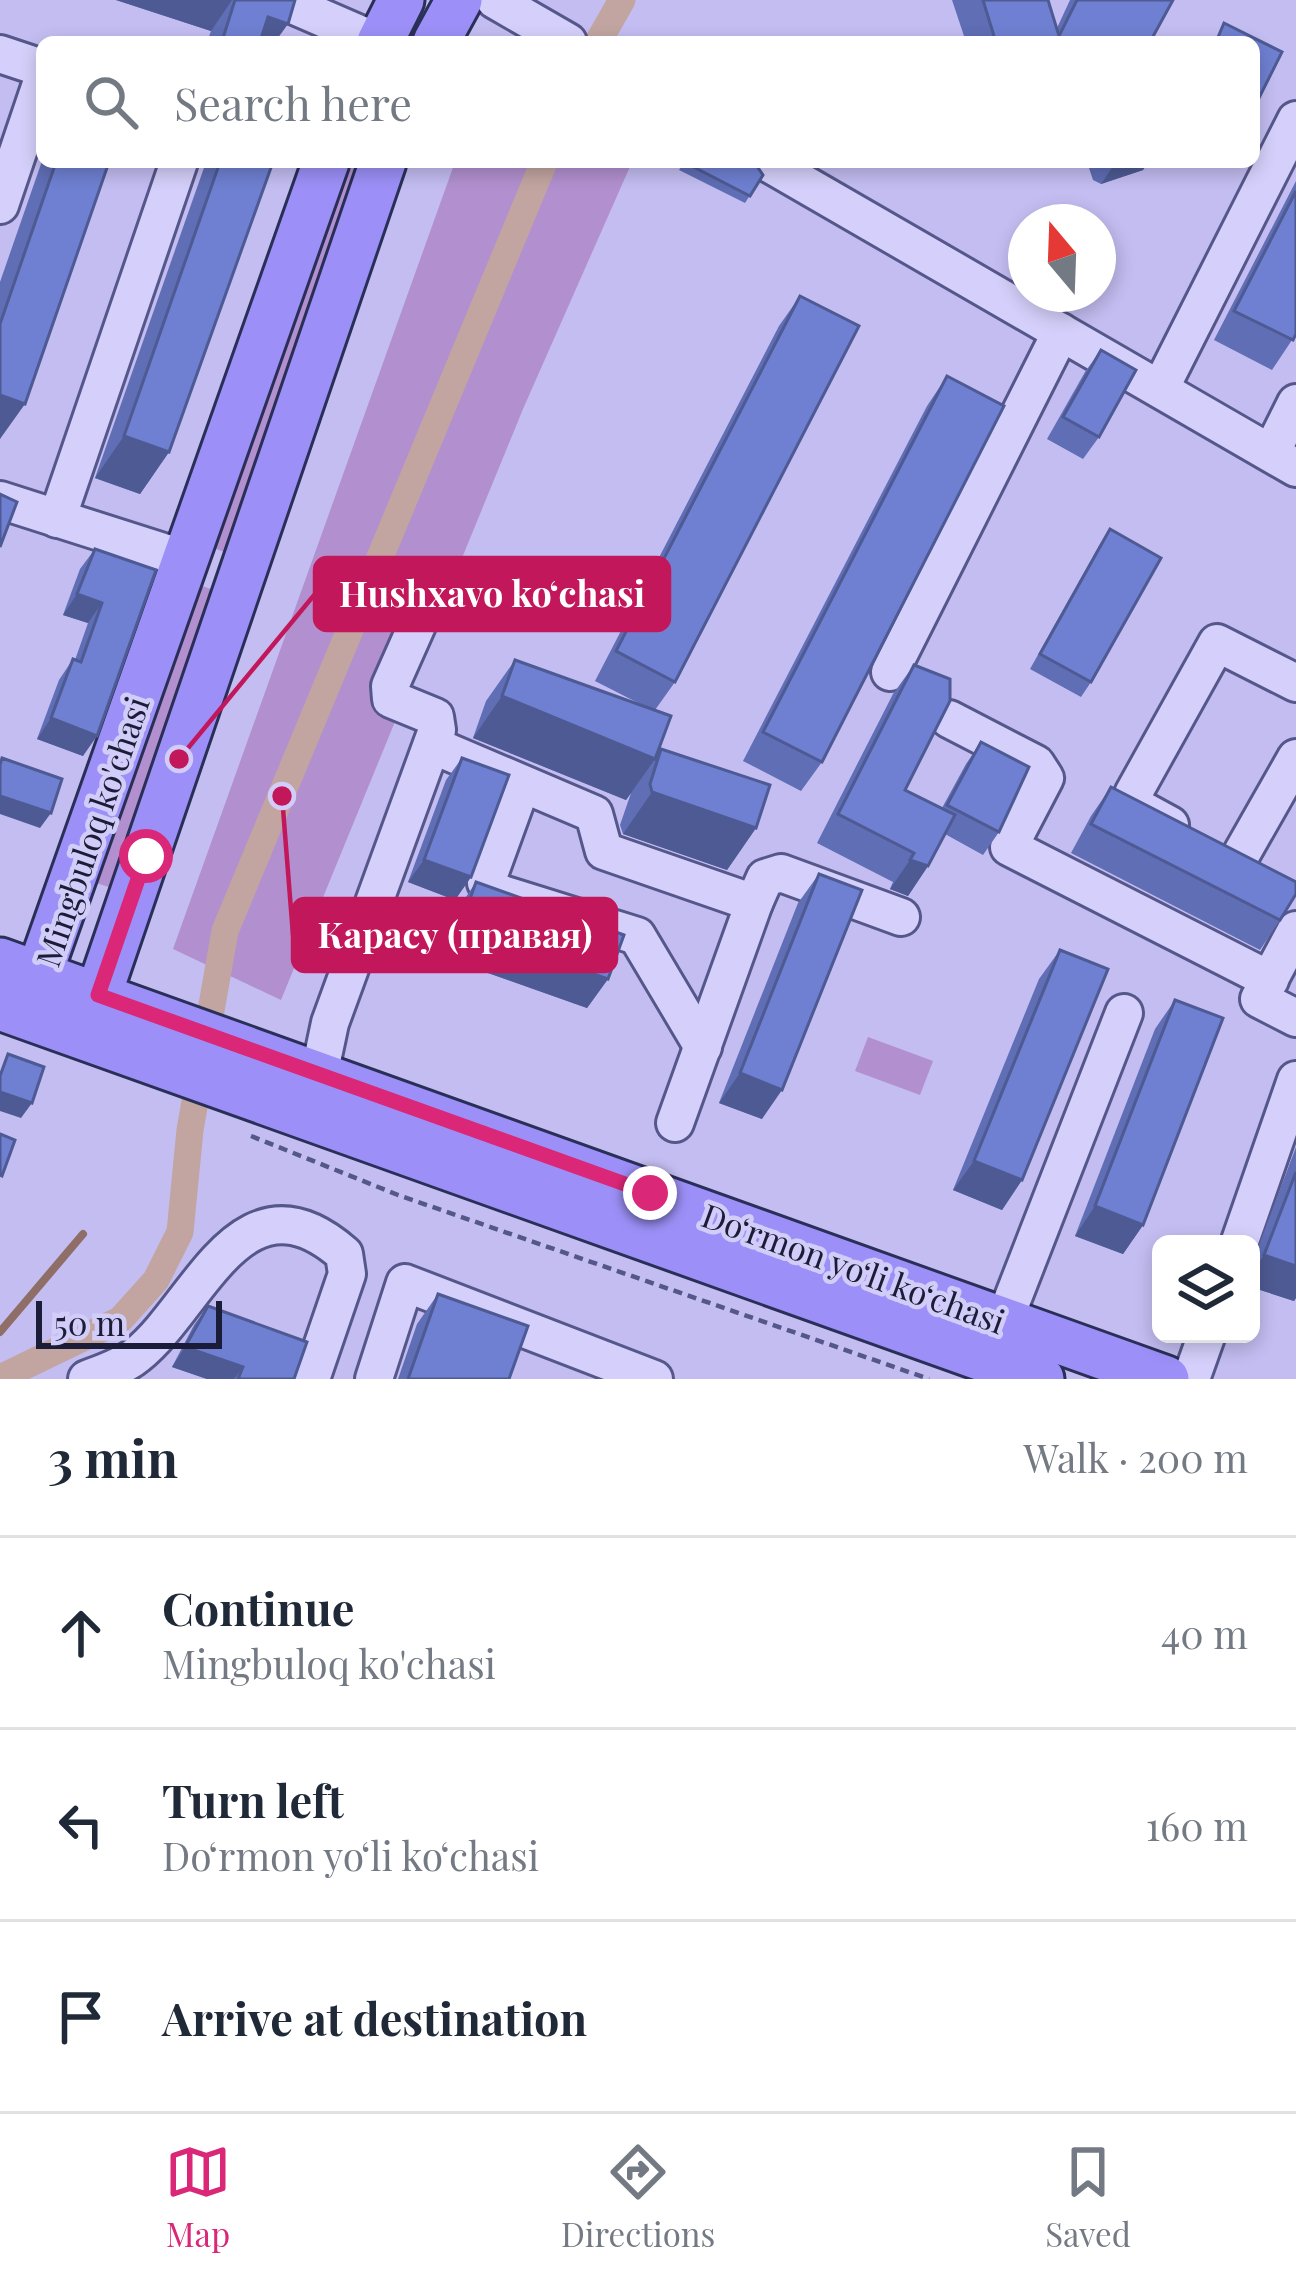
<!DOCTYPE html>
<meta charset="utf-8">
<style>
:root{--surface:#fff;--page:#f6f6f7;--text:#1f2937;--muted:#747a83;--line:#e0e1e3;--accent:#db2777}
body{margin:0;font-family:"Playfair Display",serif;background:var(--page);color:var(--text)}
.controls{position:absolute;right:36px;bottom:36px;display:grid;overflow:hidden;border-radius:18px;box-shadow:0 6px 18px #0003}
.controls button{width:108px;height:108px;display:grid;place-items:center;padding:0;border:0;border-bottom:3px solid var(--line);background:var(--surface);color:var(--text);font:60px sans-serif}
.compass{position:absolute;left:1008px;top:204px;width:108px;height:108px;border-radius:50%;background:var(--surface);box-shadow:0 6px 18px #0003;rotate:341deg}
.scale{position:absolute;left:36px;bottom:30px;width:186px;box-sizing:border-box;padding-left:12px;border:6px solid #1b1d38;border-top:0;font-size:33px;line-height:42px;white-space:nowrap;color:#1b1d38;-webkit-text-stroke:9px #d2cdf8;paint-order:stroke}
.stop{position:absolute;width:36px;height:36px;margin:-27px;border:9px solid #db2777;border-radius:50%;background:#fff}
.stop.end{background:#db2777;border-color:#fff;box-shadow:0 3px 12px #0008}
.list{margin:0;padding:0;list-style:none}
h2{display:flex;justify-content:space-between;align-items:center;height:156px;margin:0;padding:0 48px;font-size:51px}
h2 small{font-size:39px;font-weight:400;color:var(--muted)}
.list li{display:grid;grid-template-columns:78px 1fr auto;gap:36px;align-items:center;box-sizing:border-box;height:192px;padding:0 48px;border-top:3px solid var(--line)}
.list b{display:block;font-size:45px;white-space:nowrap}
.list p{margin:0;font-size:39px;white-space:nowrap;color:var(--muted)}
.list em{font-size:39px;font-style:normal;color:var(--muted)}
.icon{flex:none;width:66px;height:66px;fill:none;stroke:currentColor;stroke-width:2;stroke-linecap:round;stroke-linejoin:round}
.map{position:relative;flex:none;width:1296px;height:1379px;overflow:hidden}
.search{position:absolute;background:var(--surface);box-shadow:0 6px 18px #0003;left:36px;right:36px;top:36px;height:132px;display:flex;align-items:center;gap:30px;box-sizing:border-box;padding:0 42px;border-radius:18px;color:var(--muted);font-size:45px}
.sheet{height:732px;background:var(--surface)}
nav{display:flex;justify-content:space-around;align-items:center;box-sizing:border-box;height:168px;border-top:3px solid var(--line);background:var(--surface);font-size:33px;color:var(--muted)}
nav a{display:grid;justify-items:center;gap:6px}
nav .on{color:var(--accent)}
.map>svg:first-child{display:block}
</style>
<div class="map">
<svg width="1296" height="1379" viewBox="0 0 1296 1379">
<rect width="100%" height="100%" fill="#c3bdf1"/>
<!-- green -->
<g fill="#b290cf">
<polygon points="347,162 364,162 227,553 211,547"/>
<polygon points="455,162 632,162 523,409 281,1000 173,949"/>
<polygon points="197,584 219,592 115,889 93,882"/>
<polygon points="868,1037 933,1061 920,1095 855,1071"/>
</g>
<g fill="none" stroke-linecap="round" stroke-linejoin="round">
<!-- stream -->
<polyline stroke="#906e68" stroke-width="8" points="0,1332 83,1234"/>
<!-- canal -->
<g stroke="#c2a5a1" stroke-width="27">
<polyline points="598,42 622,0"/>
<polyline points="0,1378 120,1320 156,1280 180,1232 190,1130 225,931 544,162"/>
</g>
<!-- minor casing -->
<g stroke="#55578a" stroke-width="42">
<g id="minor">
<polyline points="281,0 378,42"/>
<polyline points="495,0 568,42"/>
<polyline points="0,54 42,68"/>
<polyline points="768,163 1296,468"/>
<polyline points="0,205 42,81"/>
<polyline points="1160,389 1296,120"/>
<polyline points="1271,453 1296,403"/>
<polyline points="0,500 185,559"/>
<polyline points="57,519 179,162"/>
<polyline points="890,672 1061,332"/>
<polyline points="949,719 1036,764 1045,778 1009,847 1270,980"/>
<polyline points="432,745 594,814 604,851 754,903 675,1123"/>
<polyline points="522,784 486,883 496,892 637,936 703,1047"/>
<polyline points="1170,825 1137,807 1133,794 1217,643 1296,683"/>
<polyline points="1238,860 1296,758"/>
<polyline points="754,903 765,878 781,873 901,917"/>
<polyline points="1296,930 1259,999 1296,1018"/>
<polyline points="319,1075 330,1023 437,730 435,717 391,699 390,686 422,614"/>
<polyline points="1239,1244 1296,1080"/>
<polyline points="1004,1321 1124,1013"/>
<path d="M87,1379C103,1373 124,1366 137,1355C199,1306 242,1165 344,1254L347,1274L311,1379"/>
<polyline points="374,1379 405,1283 654,1379"/>
<polyline points="1191,1379 1207,1334"/>
</g>
</g>
<!-- major casing -->
<g stroke="#2a2f57" stroke-width="51">
<g id="major">
<polyline points="380,42 401,0"/>
<polyline points="436,42 459,0"/>
<polyline points="0,961 1166,1379"/>
<polyline points="47,1002 39,974 326,162"/>
<polyline points="0,1007 1041,1379"/>
<polyline points="75,1012 98,996 383,162"/>
</g>
</g>
<!-- path -->
<polyline stroke="#55578a" stroke-width="4.5" stroke-dasharray="9 6" stroke-linecap="butt" points="251,1136 398,1195 929,1379"/>
<!-- minor -->
<use href="#minor" stroke="#d5d0fb" stroke-width="36"/>
<!-- major -->
<use href="#major" stroke="#9c90f8" stroke-width="45"/>
</g>
<!-- wall -->
<g fill="#5f6eb5">
<polygon points="116,0 295,0 275,42 207,42 211,31"/>
<polygon points="952,0 1048,0 1057,28 1070,0 1173,0 1150,42 966,42"/>
<polygon points="42,161 109,162 0,439 0,282"/>
<polygon points="206,162 273,162 169,452 140,494 95,478"/>
<polygon points="684,162 763,175 745,203 679,170"/>
<polygon points="1087,162 1148,162 1143,170 1101,184 1093,180"/>
<polygon points="1296,181 1296,334 1272,370 1214,340"/>
<polygon points="800,296 675,682 655,710 656,757 661,749 756,828 727,870 623,834 620,825 631,793 626,800 473,738 486,701 515,660 646,707 595,681 779,326"/>
<polygon points="1101,350 1099,437 1083,459 1047,439 1085,372"/>
<polygon points="947,376 822,762 801,791 743,761 927,406"/>
<polygon points="1110,529 1091,682 1081,697 1030,669 1100,544"/>
<polygon points="95,549 156,570 83,756 37,739 59,680 73,659 75,660 88,623 63,615 80,569"/>
<polygon points="914,665 905,790 942,808 966,764 981,742 999,832 983,855 945,834 928,866 908,896 890,889 893,882 817,843 893,694"/>
<polygon points="462,758 471,877 455,900 408,882 446,780"/>
<polygon points="1111,787 1280,920 1260,950 1071,853 1091,816"/>
<polygon points="819,874 762,1119 719,1103 798,903"/>
<polygon points="476,882 608,979 587,1008 440,956 456,912"/>
<polygon points="1060,950 1022,1180 1002,1210 953,1190 1039,979"/>
<polygon points="1175,1000 1143,1225 1123,1254 1075,1236 1155,1029"/>
<polygon points="1296,1147 1296,1298 1294,1301 1251,1287 1251,1266"/>
<polygon points="438,1294 509,1379 398,1379 417,1324"/>
<polygon points="208,1306 294,1379 207,1379 172,1367 194,1325"/>
</g>
<!-- shaded-wall -->
<g fill="#4e5a93">
<polygon points="116,0 232,0 211,31"/>
<polygon points="268,17 288,24 275,42 250,42"/>
<polygon points="1116,162 1148,162 1143,170 1101,184"/>
<polygon points="0,395 25,404 0,439"/>
<polygon points="124,436 169,452 140,494 95,478"/>
<polygon points="77,594 102,603 88,623 63,615"/>
<polygon points="502,696 655,759 626,800 473,738"/>
<polygon points="51,718 97,736 83,756 37,739"/>
<polygon points="652,792 756,828 727,870 623,834"/>
<polygon points="0,796 51,813 40,828 0,814"/>
<polygon points="424,860 471,877 455,900 408,882"/>
<polygon points="910,860 928,866 908,896 890,889"/>
<polygon points="460,927 608,979 587,1008 440,956"/>
<polygon points="740,1073 782,1090 762,1119 719,1103"/>
<polygon points="0,1092 32,1103 21,1118 0,1111"/>
<polygon points="974,1161 1022,1180 1002,1210 953,1190"/>
<polygon points="1095,1206 1143,1225 1123,1254 1075,1236"/>
<polygon points="1264,1255 1296,1266 1296,1298 1294,1301 1251,1287 1251,1274"/>
<polygon points="185,1347 243,1367 234,1379 207,1379 172,1367"/>
</g>
<!-- building -->
<g fill="#6f80d2" stroke="#4e5a93" stroke-width="3">
<polygon points="235,0 295,0 288,24 268,17 260,42 237,42 223,38"/>
<polygon points="983,0 1048,0 1059,36 1077,0 1173,0 1150,42 990,42 994,36"/>
<polygon points="1224,23 1282,52 1259,98 1254,99 1254,42 1216,42"/>
<polygon points="56,162 109,162 25,404 0,395 0,324"/>
<polygon points="220,162 273,162 169,452 124,436"/>
<polygon points="684,162 754,162 763,175 750,196"/>
<polygon points="1296,191 1296,334 1293,340 1234,311"/>
<polygon points="800,296 859,326 675,682 616,651"/>
<polygon points="1101,350 1136,370 1099,437 1063,417"/>
<polygon points="947,376 1004,406 822,762 763,732"/>
<polygon points="0,494 17,502 0,547"/>
<polygon points="1110,529 1161,558 1091,682 1040,654"/>
<polygon points="95,549 156,570 97,736 51,718 73,659 81,662 102,603 77,594"/>
<polygon points="515,660 671,716 655,759 502,696"/>
<polygon points="914,665 950,679 950,701 905,790 955,815 928,866 910,860 914,853 838,814"/>
<polygon points="981,742 1029,767 999,832 947,805"/>
<polygon points="661,749 770,785 756,828 652,792 650,784"/>
<polygon points="2,758 62,779 51,813 0,796 0,765"/>
<polygon points="462,758 509,775 471,877 424,860"/>
<polygon points="1111,787 1296,882 1296,894 1280,920 1091,824"/>
<polygon points="819,874 862,890 782,1090 740,1073"/>
<polygon points="476,882 624,935 608,979 460,927"/>
<polygon points="1060,950 1108,969 1022,1180 974,1161"/>
<polygon points="1175,1000 1223,1018 1143,1225 1095,1206"/>
<polygon points="8,1054 44,1067 32,1103 0,1092 0,1076"/>
<polygon points="0,1134 15,1140 2,1176 0,1175"/>
<polygon points="1296,1172 1296,1266 1264,1255"/>
<polygon points="438,1294 528,1326 509,1379 408,1379"/>
<polygon points="208,1306 307,1342 294,1379 238,1379 243,1367 185,1347"/>
</g>
<g fill="none" stroke-linecap="round" stroke-linejoin="round">
<!-- route -->
<polyline stroke="#db2777" stroke-width="15" points="146,856 98,995 650,1193"/>
</g>
<g text-anchor="middle" dominant-baseline="central" stroke-width="9" stroke-linejoin="round" paint-order="stroke">
<!-- street labels -->
<g font-size="33" fill="#1b1d38" stroke="#d2cdf8">
<text transform="translate(91 831) rotate(-71)">Mingbuloq ko'chasi</text>
<text transform="translate(854 1267) rotate(20)">Do‘rmon yo‘li ko‘chasi</text>
</g>
</g>
<!-- callouts -->
<path fill="none" stroke="#c2185b" stroke-width="4.5" d="M179 759L315 594M282 796L293 935"/>
<g fill="#c2185b" stroke="#d2cdf8" stroke-width="4.5">
<circle cx="179" cy="759" r="12"/>
<circle cx="282" cy="796" r="12"/>
</g>
<g fill="#c2185b" stroke="#c2185b" stroke-width="4.5">
<rect x="315" y="558" width="354" height="72" rx="12"/>
<rect x="293" y="899" width="323" height="72" rx="12"/>
</g>
<g font-size="36" text-anchor="middle" font-weight="bold" fill="#fff">
<text x="492" y="607">Hushxavo koʻchasi</text>
<text x="455" y="948">Карасу (правая)</text>
</g>
</svg>
<div class="controls">
<button><svg class="icon" aria-label="layers" viewBox="0 0 24 24"><path d="M12 4l9 5-9 5-9-5zM3 14l9 5 9-5"/></svg></button>
</div>
<svg class="compass" viewBox="-18 -18 36 36"><path d="M0-13l5 13h-10z" fill="#e53935"/><path d="M0 13l5-13h-10z" fill="#747a83"/></svg>
<div class="scale">50 m</div>
<div class="stop" style="left:146px;top:856px"></div>
<div class="stop end" style="left:650px;top:1193px"></div>
<div class="search"><svg class="icon" aria-label="search" viewBox="0 0 24 24"><circle cx="10" cy="10" r="6"/><path d="M15 15l6 6"/></svg>Search here</div>
</div>
<section class="sheet">
<h2>3 min<small>Walk · 200 m</small></h2>
<ul class="list">
<li><svg class="icon" aria-label="ahead" viewBox="0 0 24 24"><path d="M12 20V5M6 11l6-6 6 6"/></svg><div><b>Continue</b><p>Mingbuloq ko'chasi</p></div><em>40 m</em></li>
<li><svg class="icon" aria-label="left" viewBox="0 0 24 24"><path d="M17 20v-9H6M10 6l-5 5 5 5"/></svg><div><b>Turn left</b><p>Do‘rmon yo‘li ko‘chasi</p></div><em>160 m</em></li>
<li><svg class="icon" aria-label="arrive" viewBox="0 0 24 24"><path d="M6 21V4h12l-3 4 3 4H6"/></svg><div><b>Arrive at destination</b></div></li>
</ul>
</section>
<nav>
<a class="on"><svg class="icon" aria-label="map" viewBox="0 0 24 24"><path d="M3 6l6-2 6 2 6-2v14l-6 2-6-2-6 2zM9 4v14M15 6v14"/></svg>Map</a>
<a><svg class="icon" aria-label="directions" viewBox="0 0 24 24"><path d="M12 3l9 9-9 9-9-9zM9 14v-3h6M13 9l2 2-2 2"/></svg>Directions</a>
<a><svg class="icon" aria-label="saved" viewBox="0 0 24 24"><path d="M7 4h10v16l-5-4-5 4z"/></svg>Saved</a>
</nav>
